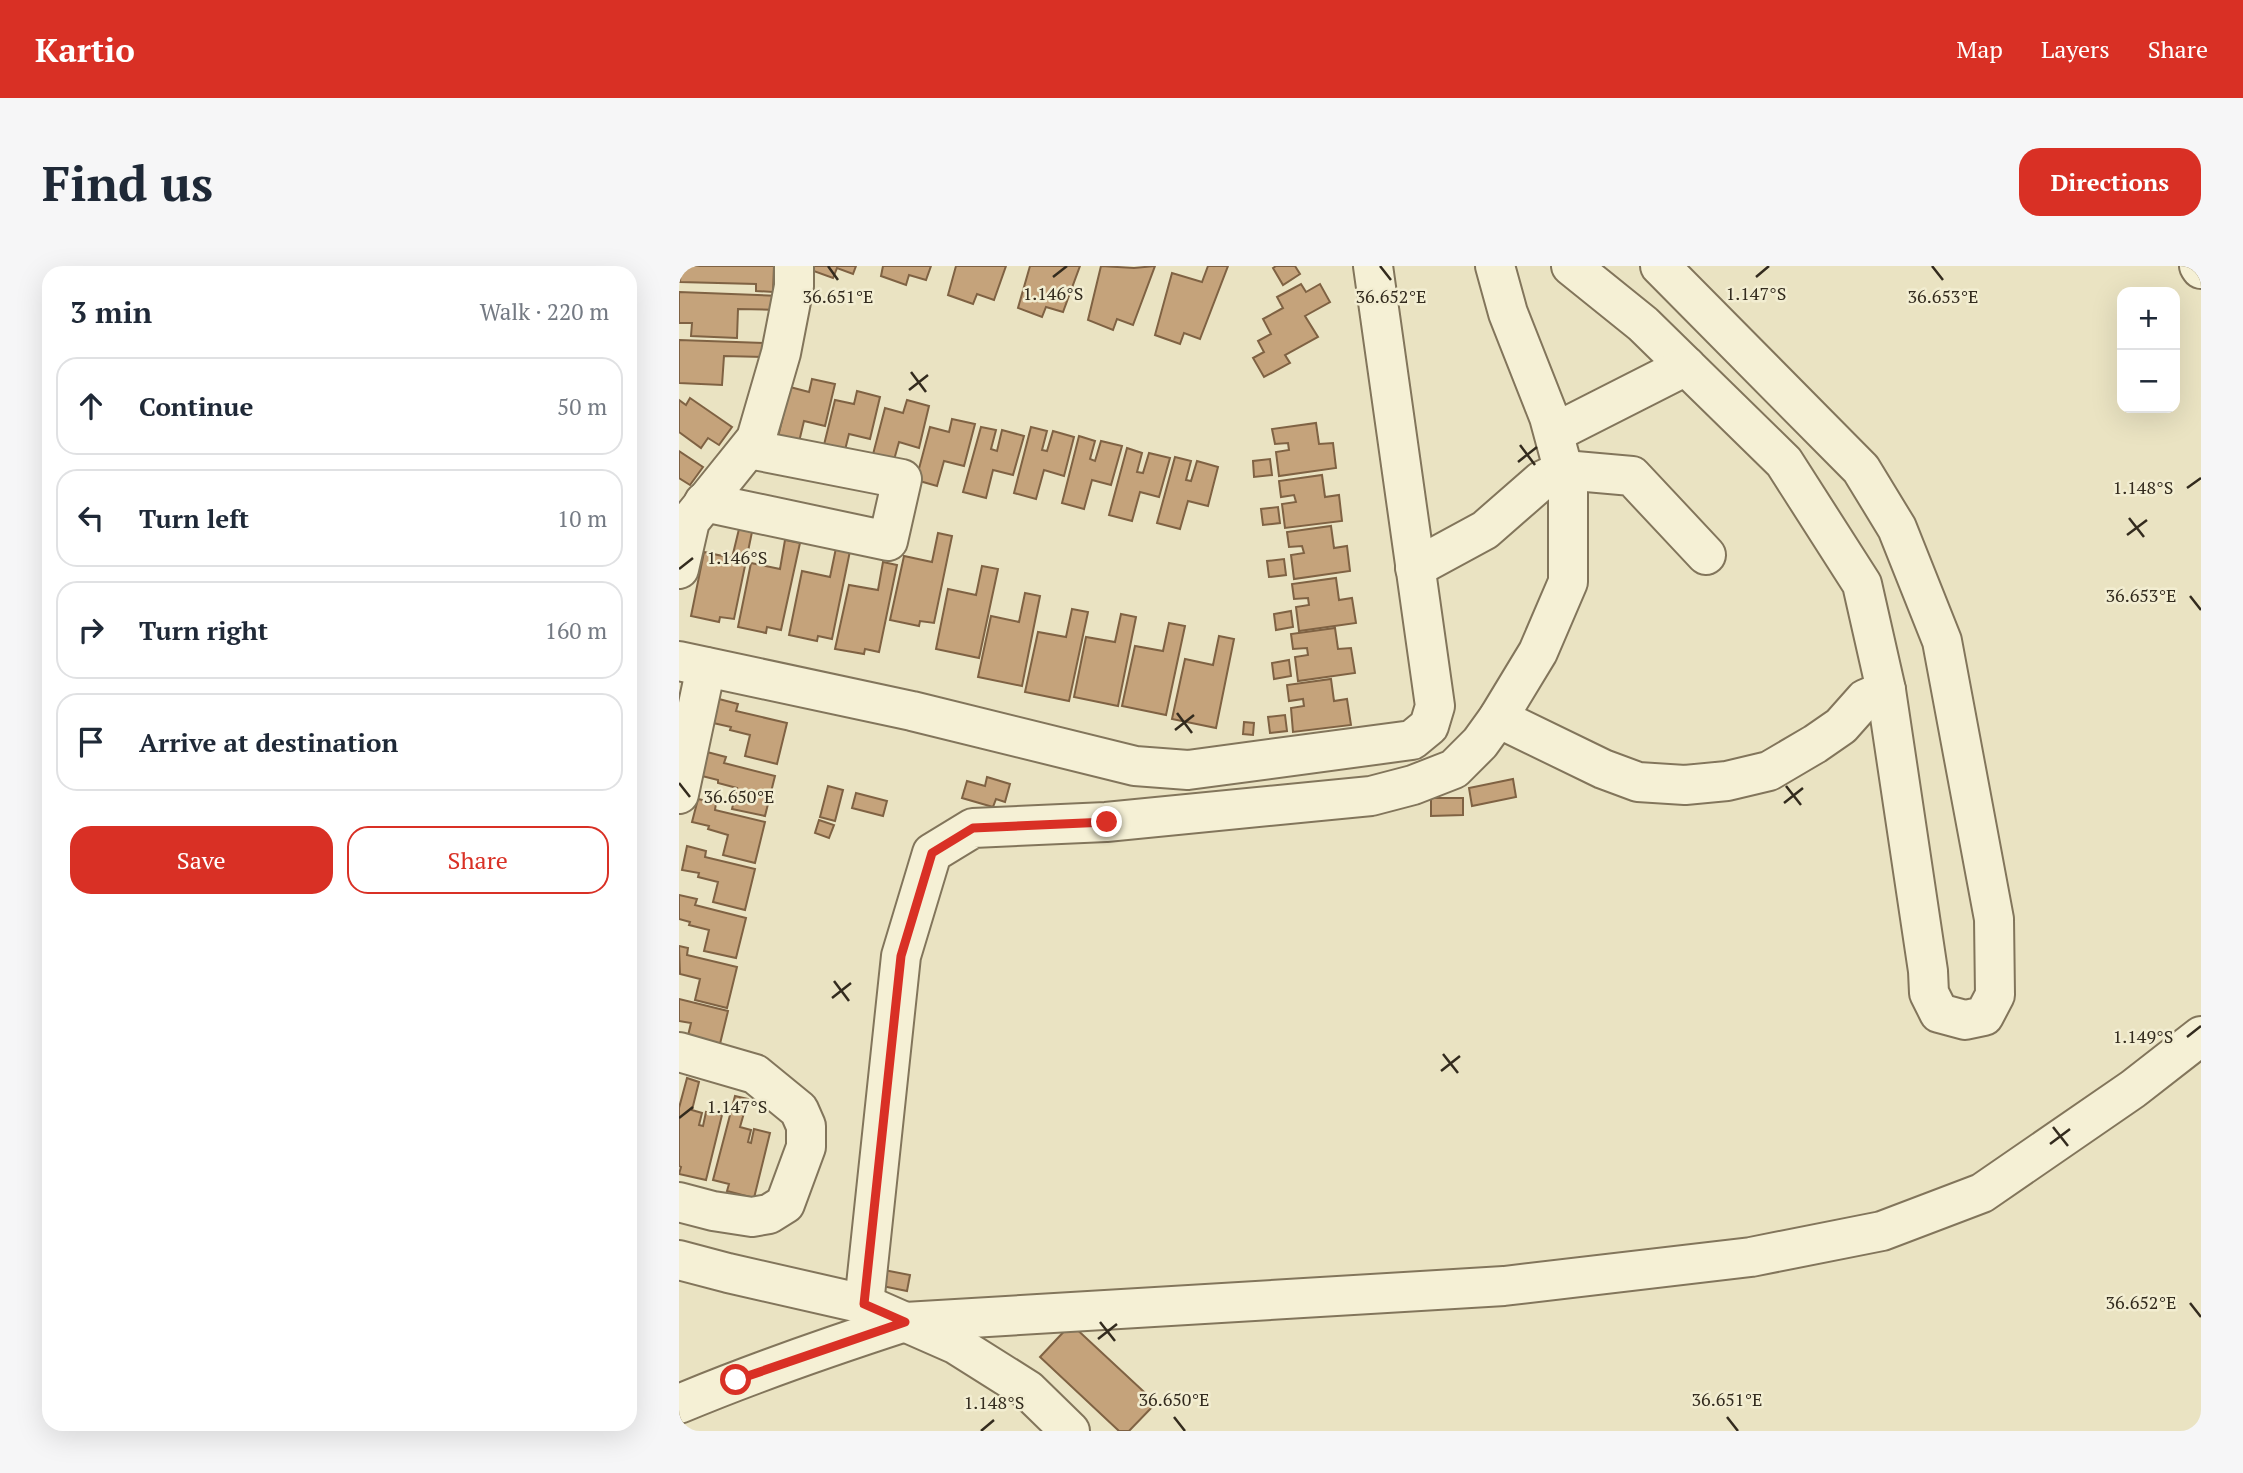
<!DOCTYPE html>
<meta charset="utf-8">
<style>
:root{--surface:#fff;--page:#f6f6f7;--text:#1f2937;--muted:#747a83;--line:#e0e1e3;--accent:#d93025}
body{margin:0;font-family:"PT Serif",serif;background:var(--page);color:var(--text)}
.controls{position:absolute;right:21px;top:21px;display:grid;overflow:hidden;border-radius:14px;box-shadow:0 7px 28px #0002}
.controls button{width:63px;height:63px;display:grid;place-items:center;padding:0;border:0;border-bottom:2px solid var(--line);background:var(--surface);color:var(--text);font:35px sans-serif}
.stop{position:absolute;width:21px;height:21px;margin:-16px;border:5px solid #d93025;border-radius:50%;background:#fff}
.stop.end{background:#d93025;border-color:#fff;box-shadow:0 2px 7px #0008}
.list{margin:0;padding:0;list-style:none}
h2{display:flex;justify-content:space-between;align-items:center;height:91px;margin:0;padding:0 28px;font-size:30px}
h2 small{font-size:23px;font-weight:400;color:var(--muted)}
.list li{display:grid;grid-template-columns:46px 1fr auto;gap:21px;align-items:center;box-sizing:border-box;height:98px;margin:0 14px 14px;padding:0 14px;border:2px solid var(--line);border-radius:21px}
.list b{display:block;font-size:26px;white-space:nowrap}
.list em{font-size:23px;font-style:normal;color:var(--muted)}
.actions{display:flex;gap:14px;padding:21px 28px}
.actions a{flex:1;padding:16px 0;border:2px solid var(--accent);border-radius:21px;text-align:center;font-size:24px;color:var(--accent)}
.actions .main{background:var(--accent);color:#fff}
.icon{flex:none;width:38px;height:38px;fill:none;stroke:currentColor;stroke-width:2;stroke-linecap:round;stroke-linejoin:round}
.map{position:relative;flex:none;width:1522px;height:1165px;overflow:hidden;border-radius:21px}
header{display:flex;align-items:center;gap:42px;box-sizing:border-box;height:98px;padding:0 35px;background:var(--accent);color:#fff}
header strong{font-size:33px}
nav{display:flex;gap:38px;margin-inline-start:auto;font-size:24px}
.intro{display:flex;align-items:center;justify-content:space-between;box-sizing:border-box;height:168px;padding:0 42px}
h1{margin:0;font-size:49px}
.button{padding:18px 32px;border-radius:21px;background:var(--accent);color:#fff;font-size:24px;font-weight:700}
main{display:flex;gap:42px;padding:0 42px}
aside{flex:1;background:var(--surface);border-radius:21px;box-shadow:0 7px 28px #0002}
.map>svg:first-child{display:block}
</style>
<header>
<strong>Kartio</strong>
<nav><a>Map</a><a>Layers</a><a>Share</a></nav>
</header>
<div class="intro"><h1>Find us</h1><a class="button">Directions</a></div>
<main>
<aside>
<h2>3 min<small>Walk · 220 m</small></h2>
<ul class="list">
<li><svg class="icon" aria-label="ahead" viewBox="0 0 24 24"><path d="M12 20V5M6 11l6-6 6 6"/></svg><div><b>Continue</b></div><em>50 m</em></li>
<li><svg class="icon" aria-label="left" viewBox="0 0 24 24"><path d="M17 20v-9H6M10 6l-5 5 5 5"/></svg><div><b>Turn left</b></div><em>10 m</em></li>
<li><svg class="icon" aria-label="right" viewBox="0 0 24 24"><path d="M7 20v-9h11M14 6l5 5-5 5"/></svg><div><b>Turn right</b></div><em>160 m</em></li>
<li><svg class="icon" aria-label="arrive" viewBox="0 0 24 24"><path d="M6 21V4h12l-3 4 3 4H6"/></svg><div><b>Arrive at destination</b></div></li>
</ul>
<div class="actions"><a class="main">Save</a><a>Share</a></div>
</aside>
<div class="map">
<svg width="1522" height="1165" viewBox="0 0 1522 1165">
<rect width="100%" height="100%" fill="#eae3c2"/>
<!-- building -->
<g fill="#c5a37b" stroke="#7f6243" stroke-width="2">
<polygon points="2,0 95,0 94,26 77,25 77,18 1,16"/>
<polygon points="130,0 177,0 174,8 158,2 154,12 129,3"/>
<polygon points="204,0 252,0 247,14 230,9 227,19 202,10"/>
<polygon points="277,0 327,0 315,34 298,28 294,38 269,29"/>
<polygon points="351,0 401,0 384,46 367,41 363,51 339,42"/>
<polygon points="422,0 455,2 476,0 454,59 438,53 434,64 409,54"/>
<polygon points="529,0 549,0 521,73 505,67 501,78 476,69 493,7 523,16"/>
<polygon points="597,0 616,0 621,8 604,19 594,2"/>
<polygon points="622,18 627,26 641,18 651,36 626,50 639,71 606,89 611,97 585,111 574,92 585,86 579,75 592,68 584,53 604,42 598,31"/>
<polygon points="0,26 101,30 101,44 59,43 58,72 12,70 13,57 0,57"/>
<polygon points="0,74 87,77 86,91 45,90 43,119 0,117"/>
<polygon points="133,113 156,118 146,160 125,155 119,180 98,175 111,121 130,126"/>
<polygon points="178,125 201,131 191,173 170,168 164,192 143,187 156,134 175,138"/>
<polygon points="11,132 53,161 40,179 29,172 22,182 0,166 0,134 7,139"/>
<polygon points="228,134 250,140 240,182 220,176 213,201 192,196 206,142 224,147"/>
<polygon points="273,153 296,158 285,200 265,195 258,220 237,214 251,161 270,166"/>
<polygon points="637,157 640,178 654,177 657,202 600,210 597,186 610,184 609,177 596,178 593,163"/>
<polygon points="302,161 317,164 312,183 318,185 323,164 345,170 334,209 314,204 307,232 284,226"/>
<polygon points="352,161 368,165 363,184 368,185 374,165 395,171 385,210 365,204 357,233 335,227"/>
<polygon points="400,170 416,175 411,193 416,195 422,175 443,180 432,219 413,214 405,243 383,237"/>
<polygon points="448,182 463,187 458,206 464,207 470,187 491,192 480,231 461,226 453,255 430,249"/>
<polygon points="0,185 24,201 11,219 0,212"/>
<polygon points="496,191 512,195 507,214 512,215 518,195 539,201 529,240 509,235 501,263 478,257"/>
<polygon points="591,193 593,209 575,211 574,195"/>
<polygon points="643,209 646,231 660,229 663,255 606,262 603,238 617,236 615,229 602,231 600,215"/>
<polygon points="599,241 601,257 584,259 582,243"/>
<polygon points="652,260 655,282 668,280 671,305 615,313 612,289 625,287 623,280 610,281 608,266"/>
<polygon points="60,263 73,266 55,353 41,351 40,356 12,350 25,286 53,292"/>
<polygon points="259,267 273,270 255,357 241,355 240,360 211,354 225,290 253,296"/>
<polygon points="106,274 121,277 102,364 88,361 87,367 59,361 72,297 101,303"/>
<polygon points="157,282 171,285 153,373 139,370 138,375 110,369 123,305 151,311"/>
<polygon points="605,293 607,309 590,311 588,295"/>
<polygon points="204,296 218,299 200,386 186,383 185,388 156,383 170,319 199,324"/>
<polygon points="303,300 319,303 300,392 257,383 269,323 297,329"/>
<polygon points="657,312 660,334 673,332 677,357 620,365 617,341 630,339 629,332 615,333 613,318"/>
<polygon points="346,327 361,330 343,420 299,411 312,350 340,356"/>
<polygon points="393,343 409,346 390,435 346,426 359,366 387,371"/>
<polygon points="612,345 614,361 597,364 595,348"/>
<polygon points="442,348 457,351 439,440 395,431 407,371 436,376"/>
<polygon points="490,357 506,360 487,449 443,440 456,380 484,385"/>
<polygon points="656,362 659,383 672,382 676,407 619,415 616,391 629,389 628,382 614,383 612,368"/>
<polygon points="540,370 555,373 537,462 493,453 506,393 534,399"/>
<polygon points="610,394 612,410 595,413 593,397"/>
<polygon points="652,413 655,435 668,433 672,459 614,466 612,442 625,440 624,433 610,435 608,419"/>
<polygon points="40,433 59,438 57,445 108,457 98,498 66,490 71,469 51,464 52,461 34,457"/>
<polygon points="606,449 608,465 591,467 589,451"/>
<polygon points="565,456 575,457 574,469 564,468"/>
<polygon points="28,486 47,491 45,497 96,510 86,550 53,543 58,522 39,517 39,514 23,510"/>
<polygon points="308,511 331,518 326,536 317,533 314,541 283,532 288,515 306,520"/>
<polygon points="834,513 837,531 793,540 790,522"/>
<polygon points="149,520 164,524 156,555 141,551"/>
<polygon points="177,527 208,535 204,550 173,542"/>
<polygon points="752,532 784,532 784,549 752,550"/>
<polygon points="19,533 37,537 36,544 86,556 76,597 44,589 49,569 29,563 30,560 13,556"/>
<polygon points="140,554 155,559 150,572 136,567"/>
<polygon points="8,580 27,585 26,591 76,603 66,644 34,636 39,616 19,611 20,607 3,604"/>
<polygon points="0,629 18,633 16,639 67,652 57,692 25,685 30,664 10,659 11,656 0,653"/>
<polygon points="0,680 9,682 8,689 58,701 48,742 16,734 21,713 1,708"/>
<polygon points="0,733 49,745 39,786 7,778 12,757 0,755"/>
<polygon points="8,812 20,816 13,844 23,847 20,859 24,860 27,846 43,849 27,914 0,908 2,901 0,900 0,842"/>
<polygon points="56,830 69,833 61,861 72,864 69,876 72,877 75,863 91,867 75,932 48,925 50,918 34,914"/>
<polygon points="205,1004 231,1009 228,1025 203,1020"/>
<polygon points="392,1058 477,1137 450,1165 440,1165 361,1091"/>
</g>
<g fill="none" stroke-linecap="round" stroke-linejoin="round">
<!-- minor casing -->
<g stroke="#82755b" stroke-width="42">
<g id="minor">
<polyline points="892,0 964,58 1105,196 1183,318 1207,424 1249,705 1250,727 1260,747 1286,754 1305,750 1316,729 1315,653 1263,375 1218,262 1182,203 981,0"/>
<polyline points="1520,0 1522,3"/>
<polyline points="875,167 1007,100"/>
<polyline points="25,236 209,275 223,213 70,183"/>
<polyline points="736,302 806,264 862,215 885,204 953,210 1027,289"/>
<polyline points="0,303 11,255 77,173 102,87 115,20 115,0"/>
<polyline points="0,395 233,445 456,500 509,504 733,474 750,460 756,440 694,0"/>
<polyline points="819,452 924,503 959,516 1006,519 1048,515 1090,505 1136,478 1162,460 1186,433 1207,424"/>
<polyline points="0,528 27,401"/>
<polyline points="0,786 76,808 120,844 127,860 127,881 106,938 90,948 73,951 34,945 0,936"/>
<polyline points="0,994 49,1007 185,1038 276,1078 349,1124 391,1165"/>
<polyline points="185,1038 222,690 253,587 294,562 427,556 692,530 734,519 775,503 801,477 819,452 859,386 889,316 889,221 870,151 829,47 816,0"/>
<path d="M0,1138C74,1107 149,1081 226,1056L825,1020L1072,991L1203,965L1303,927L1454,823L1522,770"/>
</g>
</g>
<!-- minor -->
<use href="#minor" stroke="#f5f0d5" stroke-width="38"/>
</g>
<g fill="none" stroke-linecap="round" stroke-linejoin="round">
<!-- route -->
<polyline stroke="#d93025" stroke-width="9" points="57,1114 226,1056 185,1038 222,690 253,587 294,562 428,556"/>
</g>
<!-- ticks -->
<path fill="none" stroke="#332b1e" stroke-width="2.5" d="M149,0L159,14M701,0L712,14M1253,0L1264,14M374,11L388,0M1077,11L1090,0M232,106L247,126M230,124L249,109M841,179L856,199M839,196L858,181M1508,222L1522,212M1450,252L1465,271M1448,269L1468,254M0,303L14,292M1511,330L1522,344M498,447L513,467M496,464L515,449M0,517L11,531M1107,520L1122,539M1105,537L1124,522M155,715L170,735M153,732L172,717M1508,771L1522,760M764,788L779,807M762,805L781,790M0,852L14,841M1374,861L1389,880M1371,878L1391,863M1511,1037L1522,1051M421,1056L436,1075M419,1073L438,1058M495,1151L506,1165M1048,1151L1059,1165M302,1165L315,1154"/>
<g font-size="18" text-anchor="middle" fill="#332b1e" stroke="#f2edd1" stroke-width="5" stroke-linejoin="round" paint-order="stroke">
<text x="374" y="34">1.146°S</text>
<text x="1077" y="34">1.147°S</text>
<text x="159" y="37">36.651°E</text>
<text x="712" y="37">36.652°E</text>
<text x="1264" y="37">36.653°E</text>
<text x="1464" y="228">1.148°S</text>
<text x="58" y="298">1.146°S</text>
<text x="1462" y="336">36.653°E</text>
<text x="60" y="537">36.650°E</text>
<text x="1464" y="777">1.149°S</text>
<text x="58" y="847">1.147°S</text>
<text x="1462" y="1043">36.652°E</text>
<text x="495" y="1140">36.650°E</text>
<text x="1048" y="1140">36.651°E</text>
<text x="315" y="1143">1.148°S</text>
</g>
</svg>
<div class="controls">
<button>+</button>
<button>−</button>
</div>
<div class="stop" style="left:57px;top:1114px"></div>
<div class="stop end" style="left:428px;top:556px"></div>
</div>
</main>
